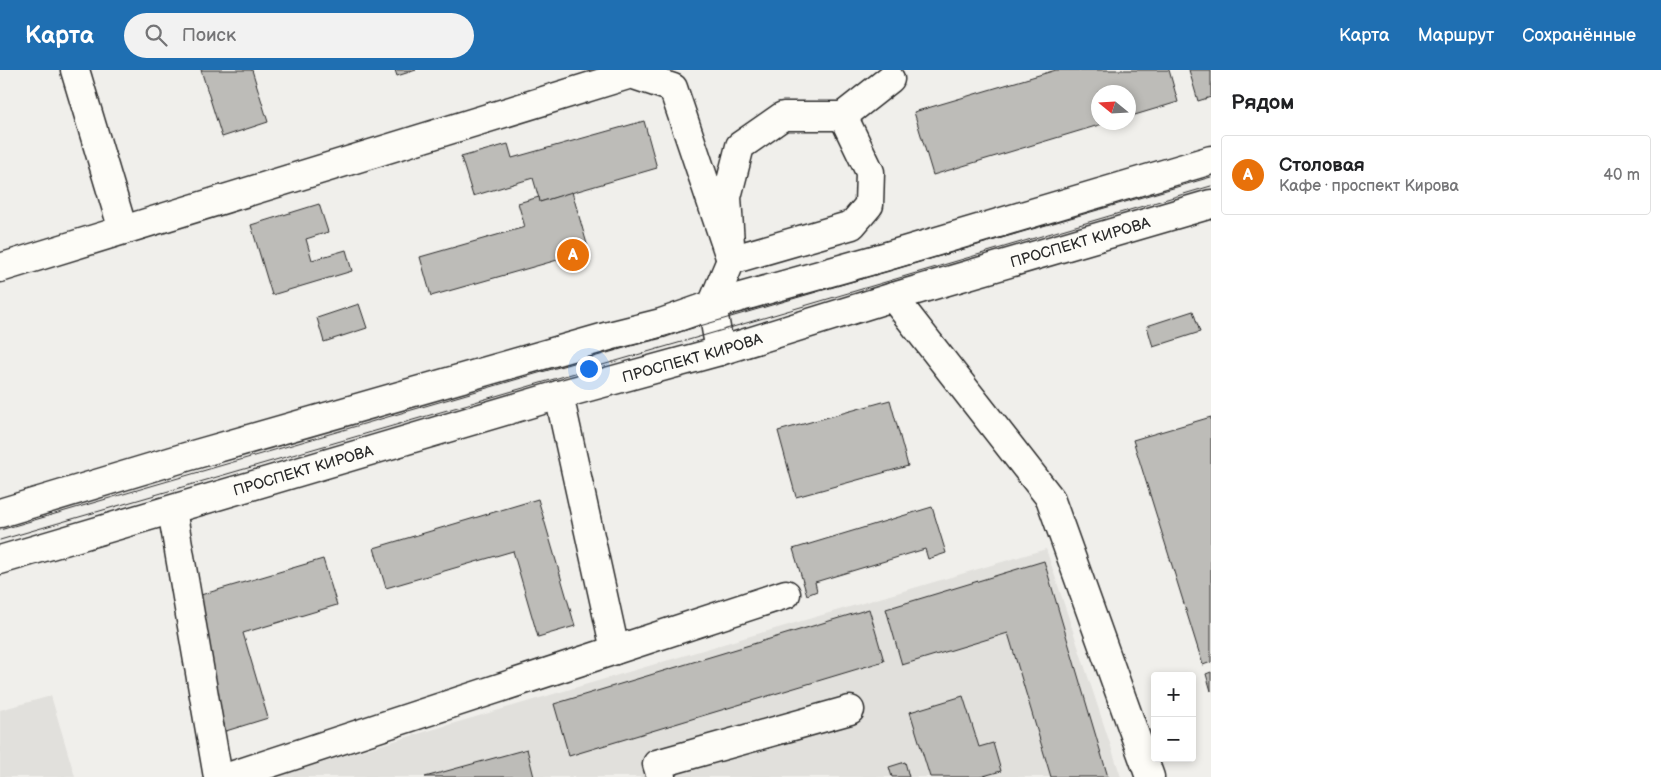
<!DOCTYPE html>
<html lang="ru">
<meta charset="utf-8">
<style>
:root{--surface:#fff;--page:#f2f2f2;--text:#202124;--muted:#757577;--line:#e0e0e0;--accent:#1f6fb2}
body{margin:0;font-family:"Balsamiq Sans",sans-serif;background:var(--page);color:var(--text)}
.controls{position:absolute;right:15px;bottom:15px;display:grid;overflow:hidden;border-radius:5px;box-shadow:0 2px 8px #0003}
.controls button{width:45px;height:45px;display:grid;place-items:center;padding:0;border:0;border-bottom:1px solid var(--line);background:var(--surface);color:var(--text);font:25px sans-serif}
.compass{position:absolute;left:1091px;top:15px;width:45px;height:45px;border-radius:50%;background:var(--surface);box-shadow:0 2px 8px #0003;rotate:288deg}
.you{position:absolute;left:588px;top:298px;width:18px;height:18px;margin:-12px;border:4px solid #fff;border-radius:50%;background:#1a73e8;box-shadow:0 0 0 8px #1a73e833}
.badge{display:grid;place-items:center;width:32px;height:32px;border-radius:50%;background:var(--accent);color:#fff;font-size:16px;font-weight:700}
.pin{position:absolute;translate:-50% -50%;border:2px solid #fff;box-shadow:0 1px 5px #0006}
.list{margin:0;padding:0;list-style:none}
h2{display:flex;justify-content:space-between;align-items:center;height:65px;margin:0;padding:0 20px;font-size:21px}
h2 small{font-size:16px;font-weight:400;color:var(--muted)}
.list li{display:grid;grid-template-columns:32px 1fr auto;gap:15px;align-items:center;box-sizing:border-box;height:80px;margin:0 10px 10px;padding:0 10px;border:1px solid var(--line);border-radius:5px}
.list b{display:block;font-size:19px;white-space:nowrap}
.list p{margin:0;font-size:16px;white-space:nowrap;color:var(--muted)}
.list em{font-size:16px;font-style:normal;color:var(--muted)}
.icon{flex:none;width:28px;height:28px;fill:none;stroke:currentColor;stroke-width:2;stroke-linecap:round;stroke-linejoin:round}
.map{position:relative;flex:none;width:1211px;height:707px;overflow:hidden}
header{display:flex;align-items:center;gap:30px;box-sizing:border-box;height:70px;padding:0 25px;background:var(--accent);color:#fff}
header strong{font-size:24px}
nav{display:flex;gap:28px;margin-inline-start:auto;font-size:18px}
.search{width:350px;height:45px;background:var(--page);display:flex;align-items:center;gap:12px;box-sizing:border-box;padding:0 18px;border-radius:28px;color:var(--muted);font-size:19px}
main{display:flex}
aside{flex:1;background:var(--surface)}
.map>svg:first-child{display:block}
</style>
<header>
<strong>Карта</strong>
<div class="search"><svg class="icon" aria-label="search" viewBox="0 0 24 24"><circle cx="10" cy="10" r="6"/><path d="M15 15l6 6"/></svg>Поиск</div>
<nav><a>Карта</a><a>Маршрут</a><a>Сохранённые</a></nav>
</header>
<main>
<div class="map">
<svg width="1211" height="707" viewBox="0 0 1211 707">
<rect width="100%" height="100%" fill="#f0efeb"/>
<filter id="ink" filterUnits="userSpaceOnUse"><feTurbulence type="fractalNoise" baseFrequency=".02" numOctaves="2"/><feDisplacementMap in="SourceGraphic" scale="10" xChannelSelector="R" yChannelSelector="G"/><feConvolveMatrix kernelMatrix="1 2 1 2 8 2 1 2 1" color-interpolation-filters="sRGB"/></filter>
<g filter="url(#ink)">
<!-- built -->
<g fill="#e1e0dc">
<polygon points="1046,479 1121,707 272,707"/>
<polygon points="51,626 75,707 0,707 0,640"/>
</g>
<!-- building -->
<g fill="#bdbcb8" stroke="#2b2b2b">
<polygon points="201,0 252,0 268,52 222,67"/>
<polygon points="395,0 416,0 397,6"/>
<polygon points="1056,0 1169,0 1178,32 1128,47 1128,22 1098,22 1098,52 1109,52 933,105 914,42"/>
<polygon points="1189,0 1211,0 1211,27 1198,31"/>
<polygon points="644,51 657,98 540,132 533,108 473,126 461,87 508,74 512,88"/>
<polygon points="572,122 589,181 431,226 420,187 525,157 518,133 539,127 540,132"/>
<polygon points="319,134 328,162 306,169 312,190 346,180 352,201 272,225 251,155"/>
<polygon points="359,234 367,258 324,272 317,248"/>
<polygon points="1193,241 1200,262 1153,277 1147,256"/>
<polygon points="890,330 908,396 796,427 778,361"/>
<polygon points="1211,347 1211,592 1203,595 1133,370"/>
<polygon points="538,429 575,556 538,567 513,481 386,518 374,478"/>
<polygon points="932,437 946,483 928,489 925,479 815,512 817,521 807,525 793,479"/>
<polygon points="323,489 337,535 243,563 268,648 226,661 187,529"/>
<polygon points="1044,491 1108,707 1051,707 1008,563 902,595 886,539"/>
<polygon points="869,539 884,591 569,686 554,634"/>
<polygon points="1211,602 1211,621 1206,604"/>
<polygon points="963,626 979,677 993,673 1001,701 980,707 930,707 910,642"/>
<polygon points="527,679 534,707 425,707"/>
<polygon points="905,692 909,707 892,707 889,697"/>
</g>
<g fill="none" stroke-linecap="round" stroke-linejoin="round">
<!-- minor casing -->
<g stroke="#2b2b2b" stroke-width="31">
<g id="minor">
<polyline points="75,0 123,160"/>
<polyline points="0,198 631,4 673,18 731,190 852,155 869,135 870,102 843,46"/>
<polyline points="893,227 1050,428 1150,707"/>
<polyline points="712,235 731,190 727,127 740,76 783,46 843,46 890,9"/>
<polyline points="559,325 615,580"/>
<polyline points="172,440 218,707"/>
<polyline points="228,707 786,524"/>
<polyline points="661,707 657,694 850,640"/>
</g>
</g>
<!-- major casing -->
<g stroke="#2b2b2b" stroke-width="31">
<g id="major">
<polyline points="712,235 720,281"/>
<polyline points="0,443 186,387 609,266 661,253 712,235 884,187 1211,90"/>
<path id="s1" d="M0,490L559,325L720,281L893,227L1211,134"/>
</g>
</g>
<!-- minor -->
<use href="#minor" stroke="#fdfcf7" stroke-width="28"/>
<!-- major -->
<use href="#major" stroke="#fdfcf7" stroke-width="28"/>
<!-- tram -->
<g stroke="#2b2b2b" stroke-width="1">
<polyline points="0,460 1211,107"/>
<polyline points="0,470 716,262 1211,116"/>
</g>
</g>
</g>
<g text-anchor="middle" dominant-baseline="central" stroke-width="4" stroke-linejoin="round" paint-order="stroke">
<!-- street labels -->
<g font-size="15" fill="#2b2b2b" stroke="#fdfcf7">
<text stroke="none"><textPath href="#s1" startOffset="1126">ПРОСПЕКТ КИРОВА</textPath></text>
<text stroke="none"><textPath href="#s1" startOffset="721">ПРОСПЕКТ КИРОВА</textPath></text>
<text stroke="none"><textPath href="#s1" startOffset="316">ПРОСПЕКТ КИРОВА</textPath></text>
</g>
</g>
</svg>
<div class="controls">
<button>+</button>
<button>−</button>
</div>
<svg class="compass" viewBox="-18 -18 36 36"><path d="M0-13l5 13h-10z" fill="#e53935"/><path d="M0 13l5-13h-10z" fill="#757577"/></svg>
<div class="you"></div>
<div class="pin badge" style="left:573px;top:185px;background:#e8710a">A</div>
</div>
<aside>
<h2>Рядом<small></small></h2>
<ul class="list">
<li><span class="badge" style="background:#e8710a">A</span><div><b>Столовая</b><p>Кафе · проспект Кирова</p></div><em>40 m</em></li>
</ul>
</aside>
</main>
